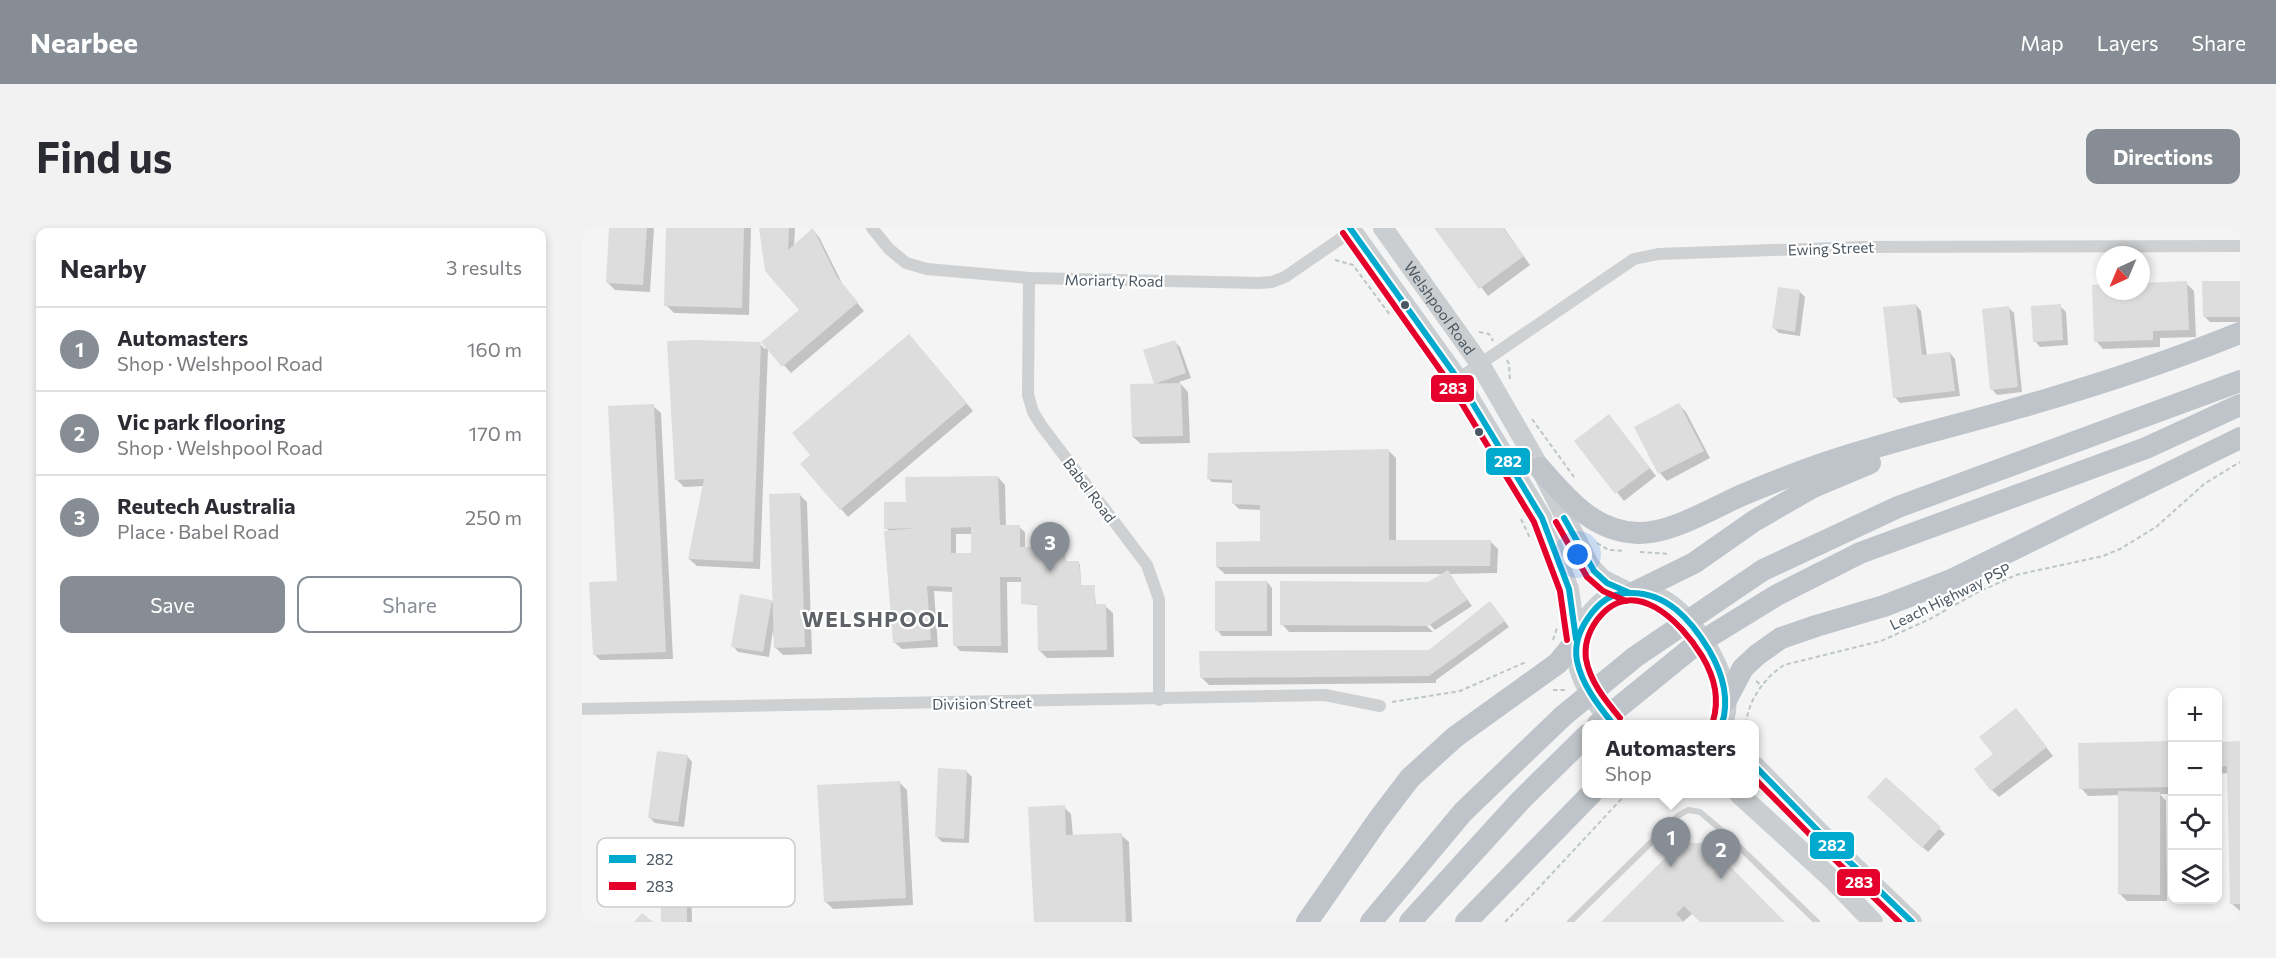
<!DOCTYPE html>
<meta charset="utf-8">
<style>
:root{--surface:#fff;--page:#f2f2f3;--text:#2b2b33;--muted:#7c7c81;--line:#e1e1e2;--accent:#868d94}
body{margin:0;font-family:Commissioner,sans-serif;background:var(--page);color:var(--text)}
.controls{position:absolute;right:18px;bottom:18px;display:grid;overflow:hidden;border-radius:12px;box-shadow:0 3px 9px #0003}
.controls button{width:54px;height:54px;display:grid;place-items:center;padding:0;border:0;border-bottom:2px solid var(--line);background:var(--surface);color:var(--text);font:30px sans-serif}
.compass{position:absolute;left:1514px;top:18px;width:54px;height:54px;border-radius:50%;background:var(--surface);box-shadow:0 3px 9px #0003;rotate:224deg}
.you{position:absolute;left:996px;top:327px;width:21px;height:21px;margin:-15px;border:4px solid #fff;border-radius:50%;background:#1a73e8;box-shadow:0 0 0 9px #1a73e833}
.badge{display:grid;place-items:center;width:39px;height:39px;border-radius:50%;background:var(--accent);color:#fff;font-size:20px;font-weight:700}
.pin{position:absolute;translate:-50% -50px;filter:drop-shadow(0 2px 3px #0008)}
.pin::after{content:'';position:absolute;top:32px;width:21px;height:18px;background:inherit;clip-path:polygon(0 0,100% 0,50% 100%)}
.popup{position:absolute;left:1000px;top:492px;width:177px;height:78px;box-sizing:border-box;display:grid;place-content:center;border-radius:12px;background:var(--surface);filter:drop-shadow(0 2px 4px #0005);font-size:20px;white-space:nowrap;color:var(--muted)}
.popup b{font-size:22px;color:var(--text)}
.popup::after{content:'';position:absolute;left:50%;top:100%;margin-left:-12px;border:12px solid transparent;border-top-color:var(--surface)}
.list{margin:0;padding:0;list-style:none}
h2{display:flex;justify-content:space-between;align-items:center;height:78px;margin:0;padding:0 24px;font-size:26px}
h2 small{font-size:20px;font-weight:400;color:var(--muted)}
.list li{display:grid;grid-template-columns:39px 1fr auto;gap:18px;align-items:center;box-sizing:border-box;height:84px;padding:0 24px;border-top:2px solid var(--line)}
.list b{display:block;font-size:22px;white-space:nowrap}
.list p{margin:0;font-size:20px;white-space:nowrap;color:var(--muted)}
.list em{font-size:20px;font-style:normal;color:var(--muted)}
.actions{display:flex;gap:12px;padding:18px 24px}
.actions a{flex:1;padding:14px 0;border:2px solid var(--accent);border-radius:12px;text-align:center;font-size:21px;color:var(--accent)}
.actions .main{background:var(--accent);color:#fff}
.icon{flex:none;width:33px;height:33px;fill:none;stroke:currentColor;stroke-width:2;stroke-linecap:round;stroke-linejoin:round}
.map{position:relative;flex:none;width:1658px;height:694px;overflow:hidden;border-radius:12px}
header{display:flex;align-items:center;gap:36px;box-sizing:border-box;height:84px;padding:0 30px;background:var(--accent);color:#fff}
header strong{font-size:28px}
nav{display:flex;gap:33px;margin-inline-start:auto;font-size:21px}
.intro{display:flex;align-items:center;justify-content:space-between;box-sizing:border-box;height:144px;padding:0 36px}
h1{margin:0;font-size:42px}
.button{padding:15px 27px;border-radius:12px;background:var(--accent);color:#fff;font-size:21px;font-weight:700}
main{display:flex;gap:36px;padding:0 36px}
aside{flex:1;background:var(--surface);border-radius:12px;box-shadow:0 3px 9px #0003}
.map>svg:first-child{display:block}
</style>
<header>
<strong>Nearbee</strong>
<nav><a>Map</a><a>Layers</a><a>Share</a></nav>
</header>
<div class="intro"><h1>Find us</h1><a class="button">Directions</a></div>
<main>
<aside>
<h2>Nearby<small>3 results</small></h2>
<ul class="list">
<li><span class="badge">1</span><div><b>Automasters</b><p>Shop · Welshpool Road</p></div><em>160 m</em></li>
<li><span class="badge">2</span><div><b>Vic park flooring</b><p>Shop · Welshpool Road</p></div><em>170 m</em></li>
<li><span class="badge">3</span><div><b>Reutech Australia</b><p>Place · Babel Road</p></div><em>250 m</em></li>
</ul>
<div class="actions"><a class="main">Save</a><a>Share</a></div>
</aside>
<div class="map">
<svg width="1658" height="694" viewBox="0 0 1658 694">
<rect width="100%" height="100%" fill="#f4f4f4"/>
<!-- shadow -->
<g fill="#0003" fill-rule="evenodd">
<polygon points="29,0 72,0 68,64 33,62 25,54"/>
<polygon points="85,0 169,0 167,87 92,85 84,77"/>
<polygon points="179,0 213,0 212,19 230,1 237,9 262,59 282,83 209,145 186,120 178,341 115,338 107,331 122,258 102,259 95,252 178,116 183,121 219,82"/>
<polygon points="854,0 922,0 948,37 906,68"/>
<polygon points="1604,55 1612,63 1614,109 1578,110 1578,119 1521,121 1514,113 1523,63 1559,63 1559,57"/>
<polygon points="1658,55 1658,94 1628,94 1622,88"/>
<polygon points="1218,64 1223,69 1218,108 1197,105 1192,100"/>
<polygon points="1334,77 1339,83 1345,128 1368,125 1373,131 1378,168 1318,175 1313,169"/>
<polygon points="1478,78 1484,84 1486,117 1458,119 1453,113"/>
<polygon points="1427,80 1432,85 1440,164 1415,167 1410,161"/>
<polygon points="592,113 598,119 609,150 597,154 606,164 608,215 559,216 551,209 576,157 573,155"/>
<polygon points="334,116 391,183 266,289 220,236"/>
<polygon points="1097,177 1104,184 1128,230 1085,253 1078,245 1054,200"/>
<polygon points="71,178 79,185 91,431 18,432 13,427 37,356"/>
<polygon points="1034,196 1074,248 1042,273 994,213"/>
<polygon points="807,223 814,230 814,313 908,313 916,321 915,345 867,346 890,378 853,402 847,396 843,396 851,404 707,404 700,396 848,355 864,346 643,346 635,339 679,314 679,282 657,281 652,276 652,255 630,254 627,251"/>
<path d="M416,249L423,257L424,299H437L443,304V321H482L484,335L498,336L499,359L512,358L514,378H523L531,385L532,429L465,430L457,422L456,377L441,376L440,354H425L426,425L378,423L373,417L372,364L352,363L356,419L320,421L312,414L308,304L304,300L325,276ZM374,306H391V328L374,326Z"/>
<polygon points="218,267 225,274 230,426 201,427 193,419 191,402 187,429 156,424 151,418 159,368 192,374"/>
<polygon points="685,354 690,360 690,408 640,408 635,402"/>
<polygon points="908,375 927,399 854,452 854,455 627,457 619,449 847,423"/>
<polygon points="1441,489 1471,528 1417,569 1410,562 1413,526"/>
<polygon points="1590,514 1590,566 1578,566 1584,573 1585,673 1545,673 1538,666 1538,567 1506,568 1499,560 1497,516"/>
<polygon points="1636,515 1658,515 1658,683 1649,675 1647,545 1636,546"/>
<polygon points="105,528 110,534 102,599 73,595 67,589"/>
<polygon points="384,543 390,549 387,615 360,614 355,609"/>
<polygon points="1304,551 1363,606 1346,624 1292,575"/>
<polygon points="317,554 325,562 331,677 251,681 243,673"/>
<polygon points="482,579 489,586 491,609 539,607 547,614 550,694 454,694"/>
<polygon points="1099,617 1111,685 1101,694 1021,694"/>
<polygon points="103,651 109,657 110,694 81,694"/>
</g>
<!-- building -->
<g fill="#ddddde" fill-rule="evenodd">
<polygon points="27,0 65,0 61,57 24,55"/>
<polygon points="84,0 162,0 160,80 82,78"/>
<polygon points="177,0 207,0 206,22 231,0 255,49 276,74 200,139 179,114 171,334 106,331 122,251 93,252 85,113 113,112 179,114 217,82 183,43"/>
<polygon points="852,0 921,0 942,28 897,61"/>
<polygon points="1605,53 1607,102 1571,103 1571,112 1512,114 1510,57 1523,56 1523,63 1559,63 1559,55"/>
<polygon points="1620,53 1658,53 1658,89 1621,89"/>
<polygon points="1196,59 1218,62 1213,104 1190,100"/>
<polygon points="1334,76 1340,127 1368,124 1373,163 1311,170 1301,79"/>
<polygon points="1479,76 1481,112 1451,114 1449,78"/>
<polygon points="1427,78 1436,159 1408,162 1400,81"/>
<polygon points="327,106 385,175 258,282 218,236 228,227 210,205"/>
<polygon points="593,112 604,145 572,156 561,122"/>
<polygon points="599,155 601,208 550,209 548,156"/>
<polygon points="1097,175 1122,223 1076,246 1052,199"/>
<polygon points="72,176 84,424 11,427 7,354 35,353 26,178"/>
<polygon points="1027,186 1068,240 1033,266 992,213"/>
<polygon points="807,221 807,312 909,312 908,338 634,339 634,314 678,313 678,277 650,276 650,252 625,251 626,225"/>
<path d="M416,248L418,297H438V319H483V333H497L499,357H513V376H524L525,422L456,423L455,376H439V349H418L419,418H371L370,359L345,358L349,412L311,415L302,303L332,300L302,301V274H324L323,249ZM389,299V325H369V300Z"/>
<polygon points="218,265 223,419 192,420 187,266"/>
<polygon points="866,342 885,372 846,398 698,397 698,353 846,354"/>
<rect x="633" y="353" width="52" height="50"/>
<polygon points="158,366 190,372 181,424 149,419"/>
<polygon points="908,373 923,393 847,448 618,450 617,423 847,422"/>
<polygon points="1434,480 1465,519 1409,563 1392,541 1411,526 1397,509"/>
<polygon points="1590,513 1590,559 1497,561 1496,515"/>
<polygon points="1658,513 1658,676 1648,676 1645,538 1636,539 1636,514"/>
<polygon points="75,523 106,527 96,594 66,590"/>
<polygon points="356,540 385,542 382,611 353,609"/>
<polygon points="1304,549 1359,599 1340,620 1285,569"/>
<polygon points="318,553 324,670 242,674 235,557"/>
<polygon points="1536,563 1578,564 1578,667 1536,666"/>
<polygon points="483,577 484,607 540,605 544,694 452,694 446,579"/>
<polygon points="1098,615 1125,615 1203,694 1118,694 1102,678 1094,686 1102,694 1019,694"/>
<polygon points="78,650 104,650 105,694 79,694"/>
<polygon points="60,685 71,694 52,694"/>
</g>
<g fill="none" stroke-linecap="round" stroke-linejoin="round">
<!-- path -->
<g stroke="#bcc7c4" stroke-width="2" stroke-dasharray="4.5 3" stroke-linecap="butt">
<polyline points="753,32 771,37 808,87"/>
<polyline points="897,104 907,106 911,113"/>
<polyline points="925,132 927,136 928,153"/>
<polyline points="950,191 992,249"/>
<polyline points="939,291 948,310"/>
<polyline points="1015,315 1027,322 1043,323"/>
<polyline points="1058,324 1088,326"/>
<polyline points="971,412 975,400"/>
<polyline points="1174,453 1180,458"/>
<polyline points="971,462 983,462"/>
<polyline points="810,474 878,463 944,434"/>
<path d="M1164,496C1166,473 1182,450 1202,437L1299,413L1348,391L1394,365L1434,347L1521,328L1538,321L1574,299L1622,256L1658,234"/>
<polyline points="923,694 950,667 1044,566"/>
</g>
<!-- lane -->
<polyline stroke="#ced0d2" stroke-width="6" points="988,694 1097,587 1106,582 1118,584 1145,607 1235,694"/>
<!-- street -->
<g stroke="#ced0d2" stroke-width="12">
<polyline points="290,0 307,21 324,35 345,41 447,50 677,55 690,54 703,49 774,0"/>
<polyline points="447,50 446,167 451,184 459,197 565,337 577,371 577,472"/>
<polyline points="876,151 1052,31 1076,26 1280,19 1658,18"/>
<polyline points="0,481 743,467 798,478"/>
</g>
<!-- primary -->
<g stroke="#caced1" stroke-width="20">
<polyline points="768,0 876,151 960,290 987,361 994,411"/>
<path id="s1" d="M801,0L898,136L958,240L1008,338L1020,351L1048,365"/>
<path d="M1031,496C994,453 973,409 1027,368C1045,362 1069,363 1085,374C1115,393 1159,461 1140,496"/>
<polyline points="1173,538 1251,618 1330,694"/>
<polyline points="1157,566 1251,652 1291,694"/>
</g>
<!-- highway -->
<g stroke="#bec4c9" stroke-width="22">
<path d="M958,240C985,271 1012,304 1056,305C1088,306 1129,281 1158,268C1186,256 1214,245 1243,235C1307,213 1374,198 1439,179C1513,158 1586,134 1658,105"/>
<polyline points="1051,365 1112,335 1172,293 1231,259 1288,235"/>
<polyline points="1144,472 1161,440 1175,427 1199,410 1234,398 1302,378 1369,352 1658,210"/>
<polyline points="1016,496 1112,418 1195,367 1278,325 1564,220 1658,177"/>
<polyline points="725,694 796,592 828,550 873,509 976,435 993,414"/>
<polyline points="789,694 881,584 981,488 1053,429 1181,342 1316,279 1658,153"/>
<polyline points="828,694 939,572 1005,507"/>
<polyline points="884,694 1009,566"/>
</g>
<!-- bus-1 casing -->
<g stroke="#fff" stroke-width="10">
<g id="bus-1">
<polyline points="768,0 876,151 960,290 987,361 994,411"/>
<polyline points="982,290 1012,343 1025,355 1048,365"/>
<path d="M1031,496C1016,477 1000,457 995,433C992,417 997,403 1006,390C1016,375 1028,365 1046,365C1084,363 1109,392 1127,422C1141,446 1148,470 1140,496"/>
<polyline points="1173,538 1251,618 1330,694"/>
</g>
</g>
<!-- bus-2 casing -->
<g stroke="#fff" stroke-width="10">
<g id="bus-2">
<polyline points="761,5 868,156 952,294 978,363 985,412"/>
<polyline points="974,294 1005,349 1021,363 1044,373"/>
<path d="M1038,490C1024,473 1008,454 1004,431C1002,416 1007,403 1015,392C1051,344 1099,394 1120,428C1132,448 1138,470 1131,493"/>
<polyline points="1173,551 1245,624 1317,694"/>
</g>
</g>
<!-- bus-1 -->
<use href="#bus-1" stroke="#00a9ce" stroke-width="6"/>
<!-- bus-2 -->
<use href="#bus-2" stroke="#e4002b" stroke-width="6"/>
</g>
<!-- markers -->
<g fill="#4a5661" stroke="#fff" stroke-width="2">
<circle cx="823" cy="77" r="5"/>
<circle cx="897" cy="204" r="5"/>
</g>
<g text-anchor="middle" dominant-baseline="central" stroke-width="4.5" stroke-linejoin="round" paint-order="stroke">
<!-- street labels -->
<g font-size="15" fill="#4a5661" stroke="#fff">
<text transform="translate(1249 20) rotate(-2)">Ewing Street</text>
<text transform="translate(532 52) rotate(1)">Moriarty Road</text>
<text stroke="none"><textPath href="#s1" startOffset="98">Welshpool Road</textPath></text>
<text transform="translate(508 262) rotate(53)">Babel Road</text>
<text transform="translate(1368 368) rotate(-26)">Leach Highway PSP</text>
<text transform="translate(400 475) rotate(-1)">Division Street</text>
</g>
<!-- district labels -->
<g font-size="21" font-weight="bold" letter-spacing="1.5" fill="#5f6368" stroke="#fff">
<text x="294" y="390">WELSHPOOL</text>
</g>
</g>
<!-- legend -->
<rect x="15" y="610" width="198" height="69" rx="9" fill="#fff" stroke="#c9ccd0" stroke-width="1.5"/>
<rect x="27" y="627" width="27" height="8" fill="#00a9ce"/>
<rect x="27" y="654" width="27" height="8" fill="#e4002b"/>
<g font-size="16" fill="#4a5661">
<text x="64" y="637">282</text>
<text x="64" y="664">283</text>
</g>
<g stroke="#fff" stroke-width="2">
<rect x="848" y="146" width="45" height="29" rx="6" fill="#e4002b"/>
<rect x="903" y="219" width="46" height="29" rx="6" fill="#00a9ce"/>
<rect x="1227" y="603" width="46" height="29" rx="6" fill="#00a9ce"/>
<rect x="1254" y="640" width="45" height="29" rx="6" fill="#e4002b"/>
</g>
<g font-size="16" text-anchor="middle" font-weight="bold" fill="#fff">
<text x="871" y="166">283</text>
<text x="926" y="239">282</text>
<text x="1250" y="623">282</text>
<text x="1277" y="660">283</text>
</g>
</svg>
<div class="controls">
<button>+</button>
<button>−</button>
<button><svg class="icon" aria-label="locate" viewBox="0 0 24 24"><circle cx="12" cy="12" r="6"/><path d="M12 2v4M12 18v4M2 12h4M18 12h4"/></svg></button>
<button><svg class="icon" aria-label="layers" viewBox="0 0 24 24"><path d="M12 4l9 5-9 5-9-5zM3 14l9 5 9-5"/></svg></button>
</div>
<svg class="compass" viewBox="-18 -18 36 36"><path d="M0-13l5 13h-10z" fill="#e53935"/><path d="M0 13l5-13h-10z" fill="#7c7c81"/></svg>
<div class="you"></div>
<div class="pin badge" style="left:1089px;top:639px">1</div>
<div class="popup"><b>Automasters</b>Shop</div>
<div class="pin badge" style="left:1139px;top:651px">2</div>
<div class="pin badge" style="left:468px;top:344px">3</div>
</div>
</main>
